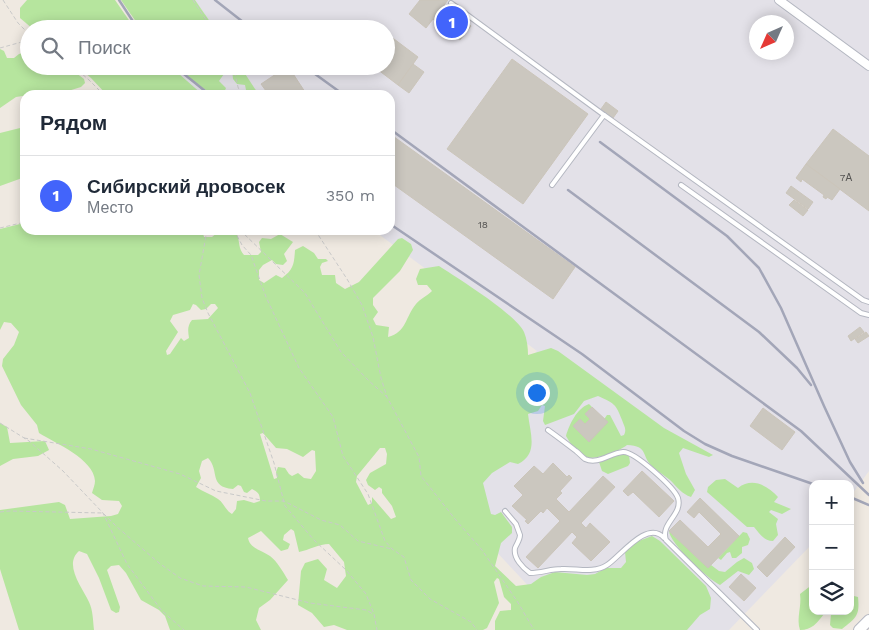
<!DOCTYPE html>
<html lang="ru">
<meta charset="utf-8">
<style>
:root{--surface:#fff;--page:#f2f2f3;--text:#1f2937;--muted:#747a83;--line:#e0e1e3;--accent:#4264fb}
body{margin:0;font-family:"Work Sans",sans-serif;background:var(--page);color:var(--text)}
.controls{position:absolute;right:15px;bottom:15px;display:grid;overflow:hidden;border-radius:10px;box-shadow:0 2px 12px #0003}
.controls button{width:45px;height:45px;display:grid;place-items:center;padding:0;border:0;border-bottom:1px solid var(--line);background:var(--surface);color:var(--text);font:25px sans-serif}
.compass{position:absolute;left:749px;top:15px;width:45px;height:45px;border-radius:50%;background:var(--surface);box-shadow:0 2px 12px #0003;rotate:225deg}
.you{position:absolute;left:536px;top:392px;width:18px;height:18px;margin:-12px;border:4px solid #fff;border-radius:50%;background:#1a73e8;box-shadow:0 0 0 8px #1a73e833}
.badge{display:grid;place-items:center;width:32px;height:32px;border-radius:50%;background:var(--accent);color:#fff;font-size:16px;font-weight:700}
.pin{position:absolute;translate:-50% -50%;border:2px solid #fff;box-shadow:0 1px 5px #0006}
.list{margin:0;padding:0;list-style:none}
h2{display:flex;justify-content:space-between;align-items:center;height:65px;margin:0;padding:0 20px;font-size:21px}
h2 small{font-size:16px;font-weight:400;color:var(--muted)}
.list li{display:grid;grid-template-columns:32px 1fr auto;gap:15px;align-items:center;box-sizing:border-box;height:80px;padding:0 20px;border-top:1px solid var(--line)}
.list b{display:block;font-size:19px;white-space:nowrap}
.list p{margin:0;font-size:16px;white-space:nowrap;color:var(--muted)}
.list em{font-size:16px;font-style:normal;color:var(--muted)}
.icon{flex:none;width:28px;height:28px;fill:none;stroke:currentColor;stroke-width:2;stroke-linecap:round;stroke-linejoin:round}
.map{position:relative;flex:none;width:869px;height:630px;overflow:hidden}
.search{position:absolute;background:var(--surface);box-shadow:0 2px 12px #0003;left:20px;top:20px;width:375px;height:55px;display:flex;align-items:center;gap:12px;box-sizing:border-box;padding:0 18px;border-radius:28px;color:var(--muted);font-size:19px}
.panel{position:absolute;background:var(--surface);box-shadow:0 2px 12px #0003;left:20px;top:90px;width:375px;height:145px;border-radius:15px}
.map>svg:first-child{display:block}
</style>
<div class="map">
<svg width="869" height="630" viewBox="0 0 869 630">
<rect width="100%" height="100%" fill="#efe9e1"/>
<!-- industrial -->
<path fill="#e3e1e8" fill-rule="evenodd" d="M138,0H869V471L850,497V484H813V543L729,630H570L424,475L537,351L373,230H390V95H190L183,90L171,66H386V29H152ZM756,22H786V52H756Z"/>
<!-- green -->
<g fill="#b6e59e" fill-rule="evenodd">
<polygon points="27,0 115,0 135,29 33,29 20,18 20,8"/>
<polygon points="121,0 195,0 215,29 141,29"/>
<polygon points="0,49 4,51 7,58 14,58 19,54 29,51 29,66 67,66 84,79 85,83 81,87 55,95 29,95 16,97 0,108"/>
<polygon points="77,66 170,66 203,95 193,95 188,92 184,95 107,95 91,78"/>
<path d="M177,66H240L259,95H247L245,85L237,84L233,79L232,69L229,67L219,81L226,88L223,95C205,95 191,78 177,66Z"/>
<path d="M20,128L23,130C28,140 24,153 23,164C23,168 24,172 25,177L0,186V133Z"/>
<path d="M25,222V230H202L204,237H212L217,233L216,230H226L227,232L237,234C240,242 238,248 244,255H258L261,252L259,242L262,238L271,239L280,234L293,242L284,254L287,261L283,265L276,264L272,260L263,265L259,270V280L264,283L276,275L282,278C294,269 294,264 295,250L303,246L314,253L318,259H326L328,261L322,263L320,267L322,275H335L336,283L345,289L359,282L398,239L402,238L411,244L413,250L400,271L373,298V305L378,312L373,319L376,325L389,327L388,337C407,332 405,317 416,304C420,299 427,296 432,291L427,285H418L416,279L420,269L439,266C456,277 517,315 524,332C527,339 528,348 528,355L551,348L558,351L664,428L713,455L709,457L683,448L679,453L686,474L695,490L691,497C682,494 677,487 670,480C664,475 657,471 652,466C641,456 649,446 627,445C620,451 593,461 585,457C577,453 570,443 566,436C569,425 577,408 589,404L592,407L585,414L590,419L589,441L607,415H610L621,436L624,435C627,429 624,426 622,420C616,404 614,403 598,396L584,401L574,414L545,425L543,421L545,406L542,405L538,411L528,414C530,433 539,454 518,464L510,462L492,473L483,483L491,514L495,515L501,512L512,527V533L501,543L495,566L516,586L531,584L541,577L555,572L587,575L595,574L606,568H621L626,562L625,552L636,542L652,536L660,541L706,586L711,598L710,609L700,615L687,630H495V621L500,611L511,610V604L504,597L499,579L497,578L494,582L499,603L487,628L483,630H347L334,625L324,627L312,613L298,605L301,571L305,563L318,559L327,569L324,580L337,588L346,576L344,562L329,544C319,544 309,550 299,552L294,531L291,529L284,535L283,540L290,544L288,549L281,551L261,531L248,538C250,549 262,550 270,556C277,561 283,572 288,580L270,600L259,608L256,620L261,630H170L165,616L159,610L141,600L126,573L119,565L111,566L107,570L120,607L119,612L116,613L111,610L99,578L87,554L79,551C63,565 83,588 89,602C93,610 93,621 94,630H19L0,569V510L59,502L65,505L70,519L111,516L118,514L122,506L119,501L102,500L92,493C93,489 95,485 95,481C94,459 55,443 39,433L37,425L21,405L2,366L3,359L14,345L19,332L11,323L4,322L0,330V229L24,223ZM193,304L196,305L201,310L206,309L211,304H215L218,308L208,319L192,320C187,326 188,331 189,338L184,341L181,338L170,354L167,355L166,351L178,332L170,321L173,315L190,310ZM263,433L276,448L287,449L303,457L312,450L315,451L316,471L311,479L304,478L298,473L292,476L289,474L285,468L278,467L276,472L277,478L274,479L260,434ZM380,448H385L387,454L386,464L370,473L366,480L368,485L375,490L379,487L382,489V493L392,506L396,517L391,519L372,497V503L368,505L356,482L357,476ZM208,458C220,470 208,487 233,489L238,485L241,486L244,492L247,493L252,489C258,492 260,494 260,501L254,503L244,500L237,501L236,509L232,514C226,511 224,503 218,499C211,494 203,492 196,487L201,478L199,471L202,461Z"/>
<polygon points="0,423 7,427 10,443 45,441 49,450 38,456 13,459 0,466"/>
<polygon points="618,454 629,455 630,463 628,466 608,474 602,471 599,462"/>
<path d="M725,479L738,488C752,477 767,485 778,497L774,502L791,509L782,514L771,510L769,512L778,519L776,524L778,535L773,541C764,541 759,533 754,527H747L707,492L708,487L716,480Z"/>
<path d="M669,531L708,568L711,565L719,571L725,572L737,562L744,558L752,563L754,569L749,575L738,571L720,585C708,579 670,544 669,531Z"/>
<polygon points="743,532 747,533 750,539 748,545 742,547 742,553 736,558 732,558 730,552 727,553 721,560 718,558"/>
<path d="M813,584V611H850V595L858,597C860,616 856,618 842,629L833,628L830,625L831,614H824C817,623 812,630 800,630C796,618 802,606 800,594Z"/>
</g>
<!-- building -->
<g fill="#cbc7bf" stroke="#cbc5ba">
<polygon points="420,0 448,0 444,5 471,26 460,40 433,19 426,28 409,14"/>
<polygon points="390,36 418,57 398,85 373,66 386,66 386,42"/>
<polygon points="512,59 588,114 523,204 447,149"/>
<polygon points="413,64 424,72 409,93 398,85"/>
<polygon points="288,66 307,95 269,95 261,84"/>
<polygon points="606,102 618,111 613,118 601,109"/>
<polygon points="833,129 869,156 869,211 806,164"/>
<polygon points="390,134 575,267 553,299 390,182"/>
<polygon points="806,164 840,189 832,200 827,197 826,199 823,197 824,195 802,179 801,182 796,178"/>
<polygon points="791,186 813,202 808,209 786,193"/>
<polygon points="794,200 808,210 803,216 789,205"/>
<polygon points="860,327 864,332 851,341 848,336"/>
<polygon points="866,332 869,336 858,343 855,339"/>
<polygon points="592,407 608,422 589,442 573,426 580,419 585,424 590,419 585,414"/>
<polygon points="763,408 795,432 782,450 750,426"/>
<polygon points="553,463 567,477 569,475 572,478 560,491 562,493 556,499 569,512 603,476 615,487 581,523 586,528 590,523 610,542 591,561 572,543 577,537 572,532 538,568 526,557 560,521 547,508 543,513 541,511 528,524 525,521 527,520 512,506 523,495 514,486 534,466 543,474"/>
<polygon points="642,471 674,501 659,517 633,492 628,496 623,491"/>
<polygon points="700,498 739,536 708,568 669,531 680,520 708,547 721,534 699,512 694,518 687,512"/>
<polygon points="785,537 795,547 767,577 757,567"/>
<polygon points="741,574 756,588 744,601 729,587"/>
</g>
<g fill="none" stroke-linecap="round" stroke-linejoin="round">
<!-- lane casing -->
<g stroke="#b4b7c1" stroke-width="6">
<g id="lane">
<polyline points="451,3 604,115"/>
<polyline points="552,185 604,115 863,300 869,302"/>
<polyline points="681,185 861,313 869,315"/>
<path d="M548,430C558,437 567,444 576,451C579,453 582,457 585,459C598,465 610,453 623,452C634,451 674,487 678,498C683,515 660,523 666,540L757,630"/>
<path d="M505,511L516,524L520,535C520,540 517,543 515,548C513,558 523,568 530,573C541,573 551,569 561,569C577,568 593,574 607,565C620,557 647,519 664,538"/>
</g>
</g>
<!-- street casing -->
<g stroke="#b4b7c1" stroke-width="10">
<polyline id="street" points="779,0 869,66"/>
</g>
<!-- secondary casing -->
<g stroke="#b4b7c1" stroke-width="12">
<polyline id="secondary" points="859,630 869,620"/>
</g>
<!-- path -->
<g stroke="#c9c9c9" stroke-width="1" stroke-dasharray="4 2.5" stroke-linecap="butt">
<polyline points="3,0 18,23 29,34"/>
<polyline points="193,0 212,29"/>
<polyline points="0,48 29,40"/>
<polyline points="73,66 89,80 104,95"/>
<polyline points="233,66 238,87 241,95"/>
<polyline points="0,228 25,222"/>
<polyline points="207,230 199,275 202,298 208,313 250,393 274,463 285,506 314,540 346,570 366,594 374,614 377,630"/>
<polyline points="234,230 242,245 251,255 266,297 299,368 333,417 343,456 368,494 385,541 392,549 404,557 411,580 430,599 471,622 477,630"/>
<polyline points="240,230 305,293 341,352 368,380 387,397"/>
<polyline points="315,230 347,279 362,305 373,337 381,378 387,397 419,457 421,476 455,519 482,550 517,601 534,630"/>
<polyline points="0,423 29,441 63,471 103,513 127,564 162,611 184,630"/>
<polyline points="24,438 91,449 180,474 216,491 266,501 284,501 321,520 340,525 358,541 392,549"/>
<polyline points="0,512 9,511 103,513 117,527 159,563 180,578 203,586 246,587 310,603 366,610 373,614"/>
</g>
<!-- lane -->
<use href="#lane" stroke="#fff" stroke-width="4"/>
<!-- street -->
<use href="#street" stroke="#fff" stroke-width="8"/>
<!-- secondary -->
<use href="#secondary" stroke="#fff" stroke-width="10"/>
<!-- rail -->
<g stroke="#a3a6b8" stroke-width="2.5">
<polyline points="119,0 138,29"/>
<polyline points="215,0 252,29"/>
<polyline points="174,66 210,95"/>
<polyline points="304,66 344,95"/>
<polyline points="390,129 801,431 869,495"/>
<polyline points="600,142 727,236 759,268 781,308 824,406 850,462 863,483"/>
<polyline points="568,190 759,332 797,368 811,385"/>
<polyline points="390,224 582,354 684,431 705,444 732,456 813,484"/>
<polyline points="850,497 869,505"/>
</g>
</g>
<g text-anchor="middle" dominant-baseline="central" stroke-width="5" stroke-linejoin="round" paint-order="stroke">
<!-- number labels -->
<g font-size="10" fill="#555452">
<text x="846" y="177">7А</text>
<text x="483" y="224">18</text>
</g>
</g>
</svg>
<div class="controls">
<button>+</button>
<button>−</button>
<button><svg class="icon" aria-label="layers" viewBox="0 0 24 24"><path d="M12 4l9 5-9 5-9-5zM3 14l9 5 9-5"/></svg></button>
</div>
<svg class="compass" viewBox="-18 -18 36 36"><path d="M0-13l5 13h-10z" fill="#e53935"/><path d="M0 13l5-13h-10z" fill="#747a83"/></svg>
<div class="you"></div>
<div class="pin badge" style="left:452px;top:22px">1</div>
<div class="search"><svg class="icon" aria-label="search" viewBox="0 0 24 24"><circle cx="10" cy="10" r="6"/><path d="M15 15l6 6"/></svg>Поиск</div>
<section class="panel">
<h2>Рядом<small></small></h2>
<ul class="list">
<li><span class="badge">1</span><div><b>Сибирский дровосек</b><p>Место</p></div><em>350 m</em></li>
</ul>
</section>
</div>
